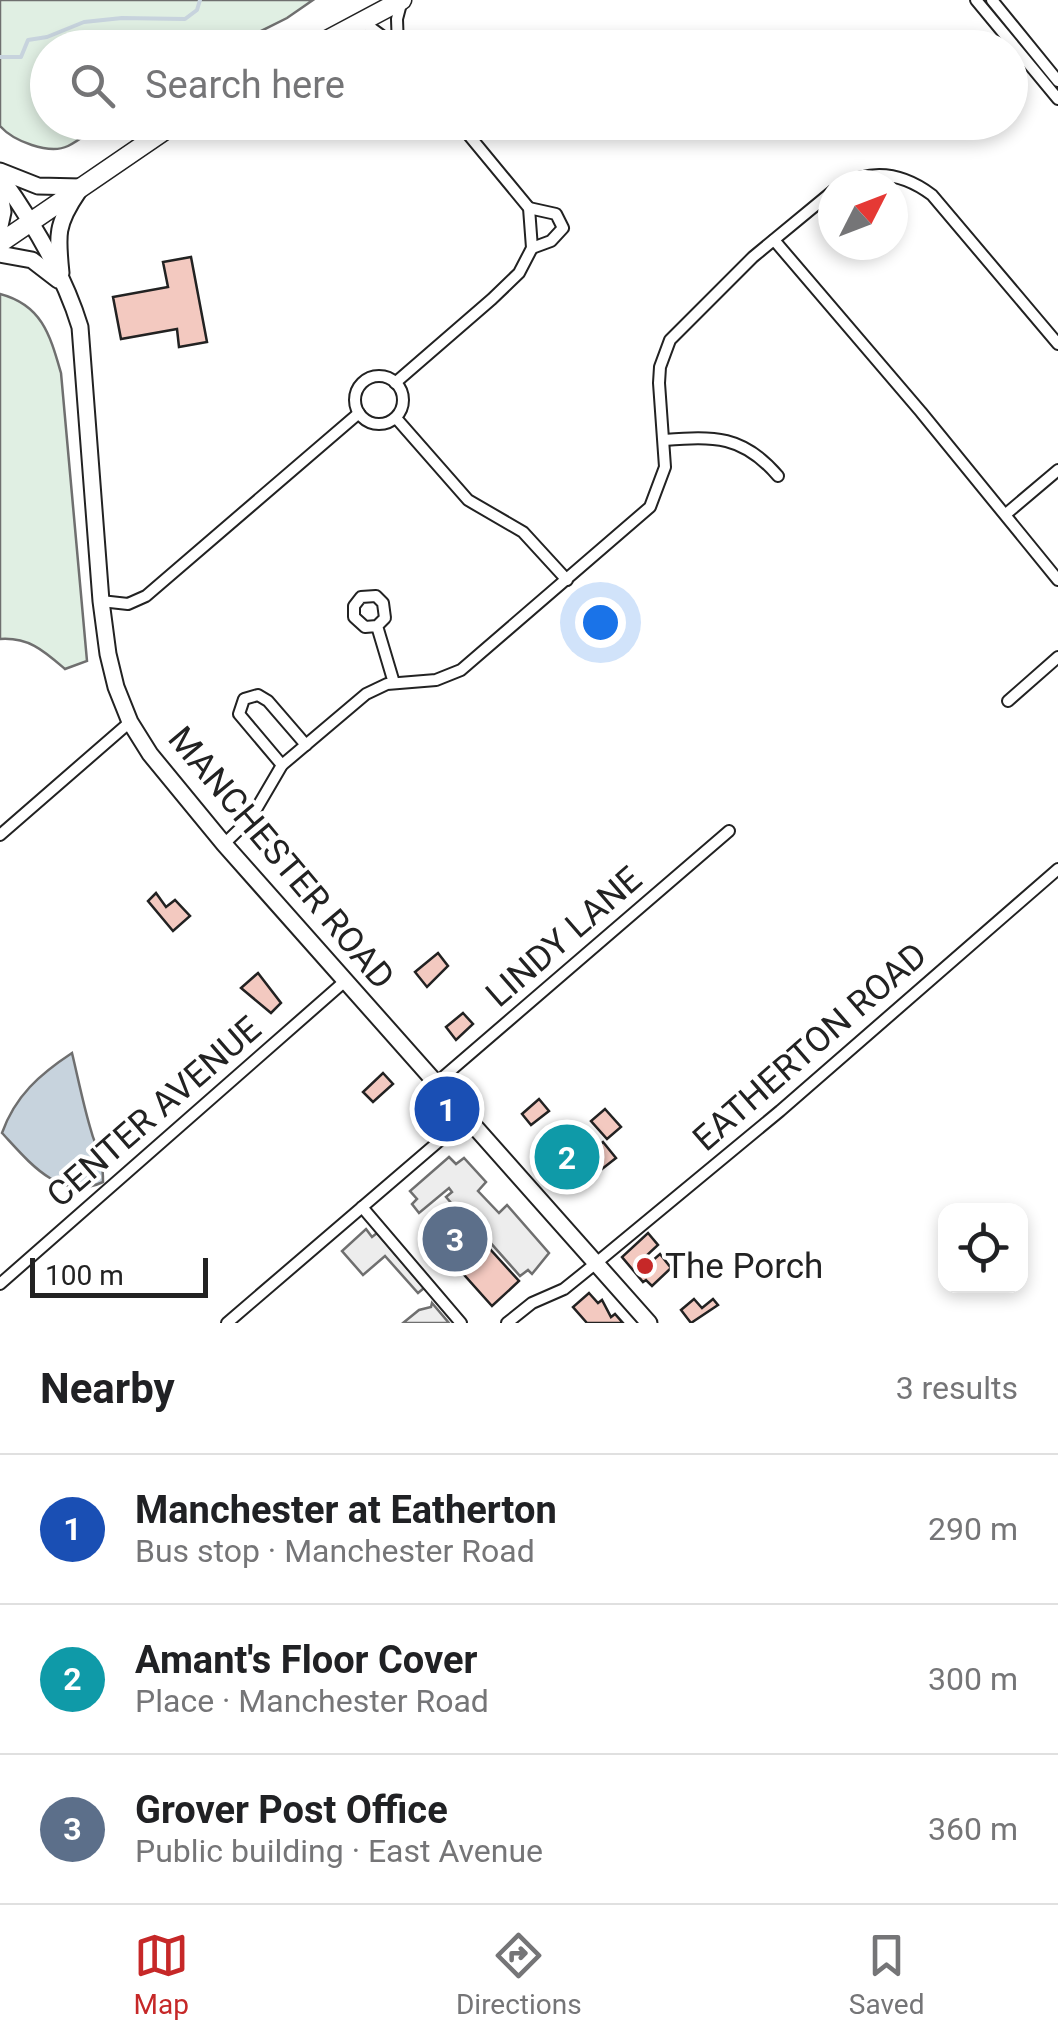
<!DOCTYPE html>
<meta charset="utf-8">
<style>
:root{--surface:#fff;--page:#f6f6f6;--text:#202124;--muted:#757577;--line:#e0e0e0;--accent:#c62828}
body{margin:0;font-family:Roboto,sans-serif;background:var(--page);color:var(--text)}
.controls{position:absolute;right:30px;bottom:30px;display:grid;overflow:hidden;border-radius:20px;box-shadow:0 5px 15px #0003}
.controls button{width:90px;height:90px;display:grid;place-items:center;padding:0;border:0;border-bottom:2px solid var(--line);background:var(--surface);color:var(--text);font:50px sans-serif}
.compass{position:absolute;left:818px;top:170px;width:90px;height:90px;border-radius:50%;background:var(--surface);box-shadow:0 5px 15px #0003;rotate:48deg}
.scale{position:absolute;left:30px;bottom:25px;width:178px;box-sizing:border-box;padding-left:10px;border:5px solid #222;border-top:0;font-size:28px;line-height:35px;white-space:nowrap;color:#222;-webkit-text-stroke:8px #fff;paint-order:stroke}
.you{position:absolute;left:600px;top:622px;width:35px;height:35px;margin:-25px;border:8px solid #fff;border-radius:50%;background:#1a73e8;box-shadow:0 0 0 15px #1a73e833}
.badge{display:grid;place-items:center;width:65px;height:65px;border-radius:50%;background:var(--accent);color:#fff;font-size:32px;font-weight:700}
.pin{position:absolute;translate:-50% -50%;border:5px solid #fff;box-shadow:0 2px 10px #0006}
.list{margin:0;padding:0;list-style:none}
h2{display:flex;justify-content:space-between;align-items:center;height:130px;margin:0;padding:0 40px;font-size:42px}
h2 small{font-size:32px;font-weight:400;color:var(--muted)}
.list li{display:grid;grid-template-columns:65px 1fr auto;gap:30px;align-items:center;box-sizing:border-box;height:150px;padding:0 40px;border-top:2px solid var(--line)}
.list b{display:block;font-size:38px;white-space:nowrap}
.list p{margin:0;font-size:32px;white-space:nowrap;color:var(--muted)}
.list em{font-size:32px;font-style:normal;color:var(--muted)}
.icon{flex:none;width:55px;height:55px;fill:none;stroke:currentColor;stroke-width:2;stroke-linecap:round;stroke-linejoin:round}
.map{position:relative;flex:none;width:1058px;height:1323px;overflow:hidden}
.search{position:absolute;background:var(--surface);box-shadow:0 5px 15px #0003;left:30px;right:30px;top:30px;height:110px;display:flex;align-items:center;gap:25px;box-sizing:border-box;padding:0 35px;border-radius:55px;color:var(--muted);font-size:38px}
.sheet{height:580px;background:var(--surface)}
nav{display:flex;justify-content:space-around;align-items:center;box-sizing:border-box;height:140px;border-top:2px solid var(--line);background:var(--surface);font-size:28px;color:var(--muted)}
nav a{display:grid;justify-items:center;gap:5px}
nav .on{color:var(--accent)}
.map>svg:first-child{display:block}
</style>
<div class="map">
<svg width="1058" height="1323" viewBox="0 0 1058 1323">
<rect width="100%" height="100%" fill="#fff"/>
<!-- green -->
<g fill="#e0efe3" stroke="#6f6f6f" stroke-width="2.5">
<path d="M0,0H313L287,18L229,47L48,48V122L103,123C92,130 80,140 68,146C49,155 13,141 0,126Z"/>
<path d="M0,294C42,305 50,335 61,373L87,661L65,669C44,651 29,637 0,639Z"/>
</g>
<!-- parking -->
<g fill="#ededed" stroke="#6f6f6f" stroke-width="2.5">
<polygon points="449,1157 456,1164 464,1158 486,1182 478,1191 499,1213 507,1205 549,1253 532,1274 528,1270 520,1276 456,1204 453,1205 446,1197 452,1192 449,1188 419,1213 412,1204 417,1199 410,1191"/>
<polygon points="366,1229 372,1237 377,1233 424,1288 418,1293 385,1256 363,1275 342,1251"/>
<polygon points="432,1303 449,1323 403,1323 419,1310 431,1307"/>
</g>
<!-- water -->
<path fill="#c7d3dd" stroke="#6f6f6f" stroke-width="2.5" d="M72,1053C78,1078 83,1103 90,1127C96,1151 103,1152 103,1182C60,1202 29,1162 2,1133C15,1096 40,1074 72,1053Z"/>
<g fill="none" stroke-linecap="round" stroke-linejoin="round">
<!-- stream -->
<polyline stroke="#c7d3dd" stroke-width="4" points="0,57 21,57 28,40 47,37 84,22 122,18 185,19 197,10 200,0"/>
</g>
<!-- building -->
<g fill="#f3c9c0" stroke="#222" stroke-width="2.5">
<polygon points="191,257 207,342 179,347 177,329 121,339 113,297 168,287 163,262"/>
<polygon points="156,893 166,907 175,900 190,916 173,931 148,901"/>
<polygon points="438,953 448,966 427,987 415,972"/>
<polygon points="258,973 281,1003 271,1013 241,988"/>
<polygon points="463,1013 473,1024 456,1040 446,1027"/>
<polygon points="383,1073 393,1084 373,1102 363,1092"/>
<polygon points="539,1099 549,1111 531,1125 522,1114"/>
<polygon points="605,1109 621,1127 607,1139 591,1121"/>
<polygon points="603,1142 616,1158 602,1169 590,1153"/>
<polygon points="574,1144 581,1153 570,1162 573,1166 566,1173 554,1160"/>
<polygon points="450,1205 519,1281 492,1306 423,1229"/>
<polygon points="648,1233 658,1245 646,1256 651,1262 660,1254 671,1268 652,1286 646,1280 643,1282 622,1257"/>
<polygon points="589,1293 598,1303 602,1300 611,1317 615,1314 623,1323 587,1323 573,1307"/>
<polygon points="694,1299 702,1308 713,1299 718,1305 691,1323 681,1310"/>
</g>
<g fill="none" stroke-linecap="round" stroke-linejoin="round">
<!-- street casing -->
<g stroke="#222" stroke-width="14">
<g id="street">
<polyline points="976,0 1058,99"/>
<polyline points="992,0 1058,81"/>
<polyline points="363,22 397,47"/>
<polyline points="398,48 397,19 402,0"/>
<path d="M842,185C874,168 904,174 932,195L1058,344"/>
<polyline points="529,208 556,214 563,228 551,241 532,248"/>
<polyline points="774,240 921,412 1058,580"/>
<circle cx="379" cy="400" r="24"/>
<polyline points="395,383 492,299 519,273 532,248 529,208 458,122"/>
<polyline points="396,418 468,500 523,532 567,580"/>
<path d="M664,440C714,436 743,435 778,476"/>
<polyline points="1006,514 1058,470"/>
<polyline points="101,601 128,604 146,596 359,413"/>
<polyline points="377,626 385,618 383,603 376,596 361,597 354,606 354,617 365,627 377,626 394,683"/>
<polyline points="1008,701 1058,657"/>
<polyline points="282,765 239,714 244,699 258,695 268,701 306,745"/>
<polyline points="0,835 130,722"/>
<polyline points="224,844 251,818 282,765 366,694 387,684 436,680 461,670 650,507 665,467 659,383 660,367 670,340 753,257 833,191"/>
<polyline points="435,1084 729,831"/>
<polyline points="362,1207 461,1323"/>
<polyline points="0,1284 344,982"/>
<polyline points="227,1323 466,1118"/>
<polyline points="507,1323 532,1303 564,1289 595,1264 780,1111 1058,869"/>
</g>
</g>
<!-- secondary casing -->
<g stroke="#222" stroke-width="19">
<g id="secondary">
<polyline points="0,171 38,186 81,187"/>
<path d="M0,176C32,221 64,274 80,327L101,601L108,654L116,687L130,722L150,754L224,844L649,1323"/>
<polyline points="0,193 3,212 0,226"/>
<polyline points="0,254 32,260 58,280"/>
<path d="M61,273C57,235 56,224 78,192"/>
</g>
</g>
<!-- primary casing -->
<g stroke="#222" stroke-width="21">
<g id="primary">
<polyline points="312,48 402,0"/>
<polyline points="0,243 177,122"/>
</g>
</g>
<!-- street -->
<use href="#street" stroke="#fff" stroke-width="10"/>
<!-- secondary -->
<use href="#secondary" stroke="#fff" stroke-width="15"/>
<!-- primary -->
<use href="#primary" stroke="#fff" stroke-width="18"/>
</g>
<!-- markers -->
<circle fill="#c62828" stroke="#fff" stroke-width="4" cx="645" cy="1266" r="10"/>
<g text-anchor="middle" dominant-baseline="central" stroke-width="8" stroke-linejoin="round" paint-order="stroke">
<!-- street labels -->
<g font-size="35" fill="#222" stroke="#fff">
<text transform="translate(281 858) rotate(50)">MANCHESTER ROAD</text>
<text transform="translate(564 937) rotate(-41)">LINDY LANE</text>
<text transform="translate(810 1047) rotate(-41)">EATHERTON ROAD</text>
<text transform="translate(154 1112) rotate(-41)">CENTER AVENUE</text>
</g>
<!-- poi labels -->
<g font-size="35" fill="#222" stroke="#fff" text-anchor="start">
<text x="665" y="1266">The Porch</text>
</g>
</g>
</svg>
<div class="controls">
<button><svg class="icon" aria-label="locate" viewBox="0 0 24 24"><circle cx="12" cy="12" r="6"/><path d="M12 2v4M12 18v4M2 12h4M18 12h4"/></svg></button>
</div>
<svg class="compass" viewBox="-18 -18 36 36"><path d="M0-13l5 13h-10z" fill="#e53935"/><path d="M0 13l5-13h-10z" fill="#757577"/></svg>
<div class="scale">100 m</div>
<div class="you"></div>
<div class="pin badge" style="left:447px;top:1109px;background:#1a4fb4">1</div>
<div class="pin badge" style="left:567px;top:1157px;background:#0f9aa8">2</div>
<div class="pin badge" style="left:455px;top:1239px;background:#5c6f8a">3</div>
<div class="search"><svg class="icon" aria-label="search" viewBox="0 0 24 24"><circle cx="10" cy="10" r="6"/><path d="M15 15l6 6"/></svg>Search here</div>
</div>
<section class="sheet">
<h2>Nearby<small>3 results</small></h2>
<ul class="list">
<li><span class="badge" style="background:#1a4fb4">1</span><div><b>Manchester at Eatherton</b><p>Bus stop · Manchester Road</p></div><em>290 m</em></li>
<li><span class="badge" style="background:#0f9aa8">2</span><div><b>Amant's Floor Cover</b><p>Place · Manchester Road</p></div><em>300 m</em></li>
<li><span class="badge" style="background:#5c6f8a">3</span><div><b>Grover Post Office</b><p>Public building · East Avenue</p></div><em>360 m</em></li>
</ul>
</section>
<nav>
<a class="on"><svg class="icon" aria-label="map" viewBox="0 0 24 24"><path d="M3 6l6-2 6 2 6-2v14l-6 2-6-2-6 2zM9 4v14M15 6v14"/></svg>Map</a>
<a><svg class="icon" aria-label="directions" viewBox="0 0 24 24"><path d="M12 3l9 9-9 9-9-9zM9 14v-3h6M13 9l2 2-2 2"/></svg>Directions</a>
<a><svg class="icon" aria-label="saved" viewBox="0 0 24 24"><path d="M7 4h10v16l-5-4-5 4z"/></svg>Saved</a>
</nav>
